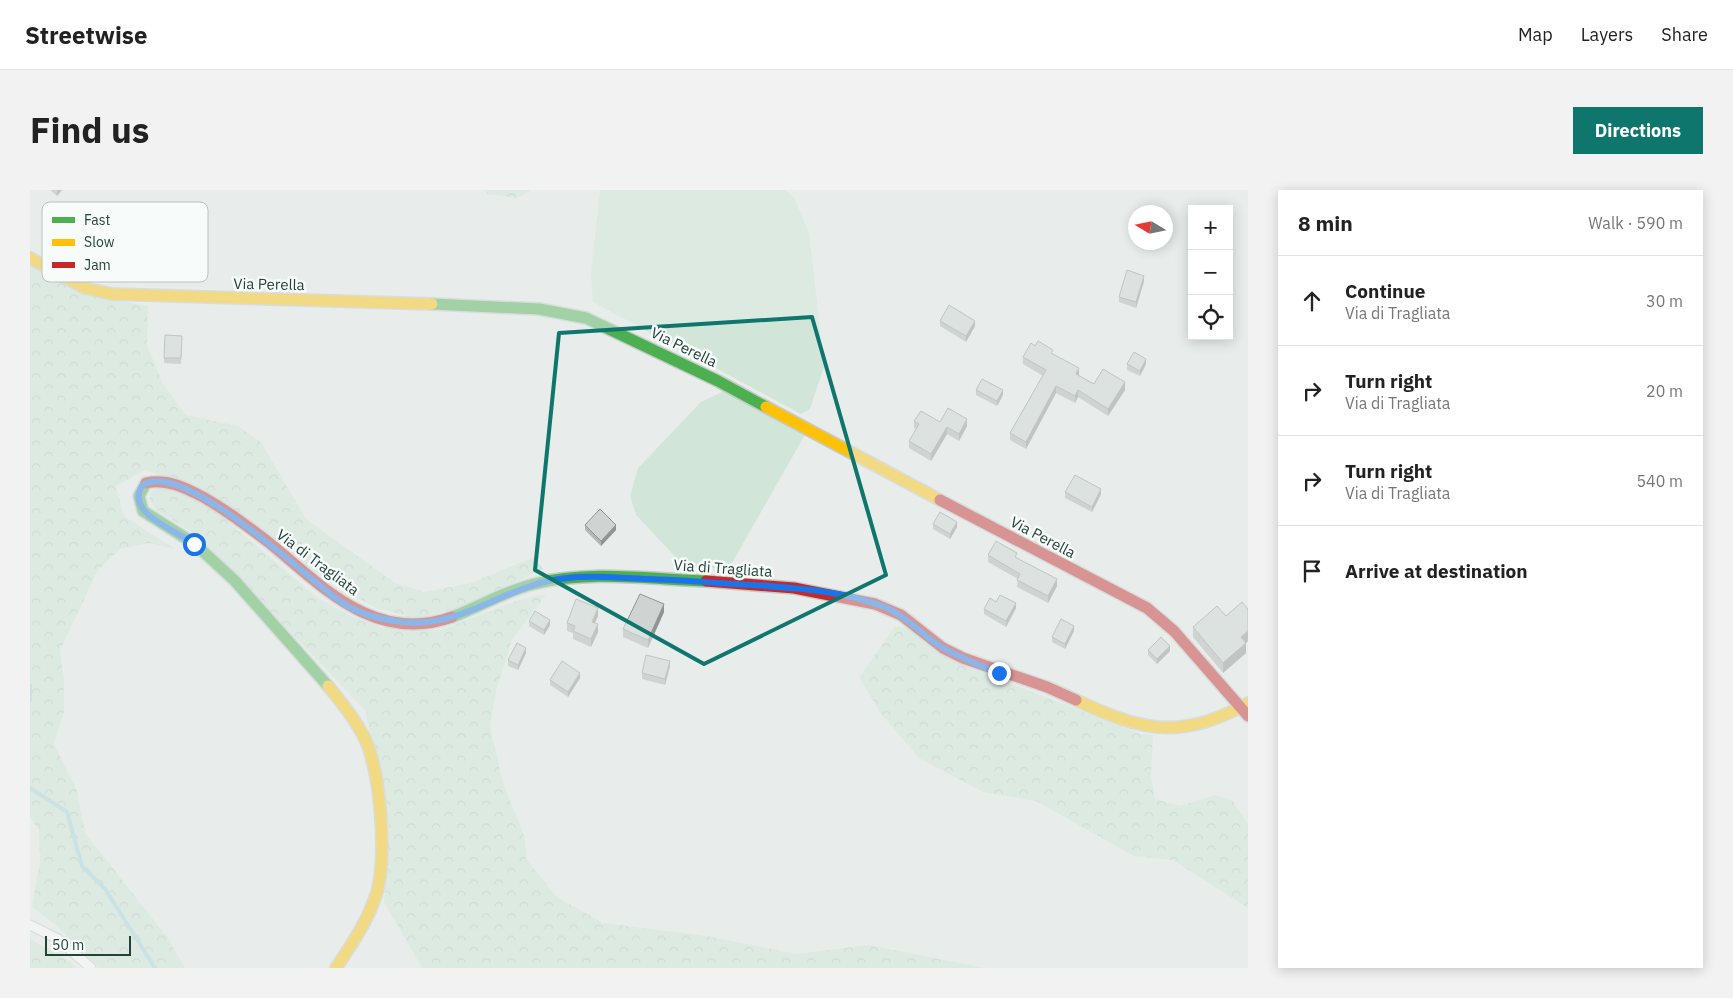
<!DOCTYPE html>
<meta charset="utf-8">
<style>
:root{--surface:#fff;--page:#f2f2f2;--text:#222;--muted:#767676;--line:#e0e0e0;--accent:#0f766e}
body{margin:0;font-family:"IBM Plex Sans",sans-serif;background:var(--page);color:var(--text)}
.controls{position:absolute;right:15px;top:15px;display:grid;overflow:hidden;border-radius:0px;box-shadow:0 2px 12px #0003}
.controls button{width:45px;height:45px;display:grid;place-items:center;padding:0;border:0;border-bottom:1px solid var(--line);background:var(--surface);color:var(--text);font:25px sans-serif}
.compass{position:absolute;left:1098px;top:15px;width:45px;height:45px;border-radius:50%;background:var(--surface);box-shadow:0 2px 12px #0003;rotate:280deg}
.scale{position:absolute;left:15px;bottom:12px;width:86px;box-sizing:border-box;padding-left:5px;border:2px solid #24423a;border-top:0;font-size:14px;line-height:18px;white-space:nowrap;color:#24423a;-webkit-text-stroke:4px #f7fbf9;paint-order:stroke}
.stop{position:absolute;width:15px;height:15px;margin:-11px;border:4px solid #1a73e8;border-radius:50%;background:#fff}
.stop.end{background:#1a73e8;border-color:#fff;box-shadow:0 1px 5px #0008}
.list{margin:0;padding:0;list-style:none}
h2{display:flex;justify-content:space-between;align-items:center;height:65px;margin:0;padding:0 20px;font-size:21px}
h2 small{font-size:16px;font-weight:400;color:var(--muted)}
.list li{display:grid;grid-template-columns:32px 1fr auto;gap:15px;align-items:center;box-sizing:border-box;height:90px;padding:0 20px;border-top:1px solid var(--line)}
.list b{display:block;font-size:19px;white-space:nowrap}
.list p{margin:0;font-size:16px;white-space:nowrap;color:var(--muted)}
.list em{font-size:16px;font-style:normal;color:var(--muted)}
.icon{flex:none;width:28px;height:28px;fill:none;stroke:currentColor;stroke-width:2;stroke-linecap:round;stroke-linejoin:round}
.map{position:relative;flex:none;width:1218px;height:778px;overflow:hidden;border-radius:0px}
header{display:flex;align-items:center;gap:30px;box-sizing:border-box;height:70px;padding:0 25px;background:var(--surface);border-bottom:1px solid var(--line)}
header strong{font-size:24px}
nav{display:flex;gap:28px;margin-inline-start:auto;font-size:18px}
.intro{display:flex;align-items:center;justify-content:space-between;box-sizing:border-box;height:120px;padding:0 30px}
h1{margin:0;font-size:35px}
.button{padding:12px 22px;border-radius:0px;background:var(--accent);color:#fff;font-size:18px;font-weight:700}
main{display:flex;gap:30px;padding:0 30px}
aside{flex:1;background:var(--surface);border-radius:0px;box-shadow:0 2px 12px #0003}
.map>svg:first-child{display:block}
</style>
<header>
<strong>Streetwise</strong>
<nav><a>Map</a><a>Layers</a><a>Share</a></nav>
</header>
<div class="intro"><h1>Find us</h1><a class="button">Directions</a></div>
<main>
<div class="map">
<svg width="1218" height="778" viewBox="0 0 1218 778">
<defs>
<pattern id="forest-crowns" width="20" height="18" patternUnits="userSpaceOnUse" patternTransform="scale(1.25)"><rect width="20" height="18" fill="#d1e6d8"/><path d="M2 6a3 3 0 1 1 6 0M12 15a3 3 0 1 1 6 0" fill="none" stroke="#b3c6ba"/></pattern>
</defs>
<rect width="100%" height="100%" fill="#e8edeb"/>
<!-- grass -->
<g fill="#d1e6d8">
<polygon points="570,0 756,0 764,8 779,43 786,103 794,177 780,219 771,224 563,112 561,84"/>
<polygon points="694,201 776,243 698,380 652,374 606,325 600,306 608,278 671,212"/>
</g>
<!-- forest -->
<g fill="url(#forest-crowns)">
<polygon points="454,0 502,0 487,8 457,4"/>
<polygon points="0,71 73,108 118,116 117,155 133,194 156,225 208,236 231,252 276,329 365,393 395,402 441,393 504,367 513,379 437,415 388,429 346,418 295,389 227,336 170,299 115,280 86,296 94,326 145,359 119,353 90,359 68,380 30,460 34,491 34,522 24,554 47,601 55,643 138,748 155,778 69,778 26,735 2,717 10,671 9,641 0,626"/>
<polygon points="138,298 182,318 288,408 323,427 353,438 410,440 486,411 516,404 482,450 466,501 460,536 473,593 495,648 496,669 527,707 573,733 677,746 766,764 839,755 954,778 392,778 354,712 359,636 335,520 167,345 126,320 119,309 122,300"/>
<polygon points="865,436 881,439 928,473 1111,544 1123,545 1121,586 1125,609 1151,616 1185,605 1202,610 1218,634 1218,718 1143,670 1104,666 1006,611 953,602 889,568 852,525 829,488"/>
<polygon points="0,749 41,772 46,778 0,778"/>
</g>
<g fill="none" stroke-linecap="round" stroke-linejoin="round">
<!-- stream -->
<g stroke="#a9d4db" stroke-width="4">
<polyline points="0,496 0,510"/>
<polyline points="0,598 37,622 52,676 75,699 125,778"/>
</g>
<!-- street casing -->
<g stroke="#c5cac8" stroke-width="11">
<polyline id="street" points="0,735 28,749 61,778"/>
</g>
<!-- fast casing -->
<g stroke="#c3cbc8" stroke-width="14">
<g id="fast">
<polyline points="402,114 509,119 556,128 688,191 736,217"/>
<polyline points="116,293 109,306 113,321 165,354 205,391 298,496"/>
<path d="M422,427C449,417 475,401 504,394C559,380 620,389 676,391"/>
</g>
</g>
<!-- slow casing -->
<g stroke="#c3cbc8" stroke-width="14">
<g id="slow">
<polyline points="0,68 55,98 82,104 402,114"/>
<polyline points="736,217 910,310"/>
<path d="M298,496C312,513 325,529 335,549C351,583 358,673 345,708C336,734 321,755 306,778"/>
<path d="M1046,510C1112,541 1151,551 1218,513"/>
</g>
</g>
<!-- jam casing -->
<g stroke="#c3cbc8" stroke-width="14">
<g id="jam">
<path d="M116,293C136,288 156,298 173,307C198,321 220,338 242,355C294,398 346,454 422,427"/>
<polyline points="910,310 1117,418 1144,441 1218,526"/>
<polyline points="676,391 764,398 845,414 871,425 913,458 933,468 1017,497 1046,510"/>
</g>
</g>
<!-- street -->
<use href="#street" stroke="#fcfcfc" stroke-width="9"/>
<!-- fast -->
<use href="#fast" stroke="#4caf50" stroke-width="11"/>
<!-- slow -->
<use href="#slow" stroke="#ffc107" stroke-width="11"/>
<!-- jam -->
<use href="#jam" stroke="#c62828" stroke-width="11"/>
</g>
<!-- wall -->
<g fill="#b2b6b5">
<polygon points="20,0 32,0 27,6"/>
<polygon points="1114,91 1106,118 1089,112 1089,107"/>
<polygon points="910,131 945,136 936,152 910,136"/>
<polygon points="135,145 152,146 151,174 134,173"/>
<polygon points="1023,164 1049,186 1064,194 1095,200 1078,226 1048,207 1045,213 1026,203 996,259 980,250 980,243 1013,186 993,174 993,167"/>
<polygon points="1097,174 1116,174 1110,186 1097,180"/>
<polygon points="946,200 973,205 967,216 946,205"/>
<polygon points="884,231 910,232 937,236 929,251 917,244 901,271 879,258 879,251 886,239 884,238"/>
<polygon points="1035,302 1071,304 1062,322 1035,308"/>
<polygon points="903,334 927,337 920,349 903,339"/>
<polygon points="555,335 586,340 571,356 555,340"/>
<polygon points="958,365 987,368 1027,396 1018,413 987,397 988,389 958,372"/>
<polygon points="966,412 986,418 976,437 954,424 954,419"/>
<polygon points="1218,419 1218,451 1216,453 1216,463 1193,483 1163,447 1163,437"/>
<polygon points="634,422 618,458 593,447 593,439"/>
<polygon points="568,426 565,433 568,442 561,457 543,449 543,443 537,441 537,433"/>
<polygon points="499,431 520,435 514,445 499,436"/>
<polygon points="1044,441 1035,459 1022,452 1022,447"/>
<polygon points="1118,460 1140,461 1127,474 1118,465"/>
<polygon points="496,463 488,480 478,476 478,470"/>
<polygon points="640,476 635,495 612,489 612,483"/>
<polygon points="550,488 538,507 520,495 520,490"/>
</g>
<!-- shaded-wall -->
<g fill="#919493">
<polygon points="27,0 32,0 27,6"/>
<polygon points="1114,86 1114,91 1106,118 1106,112"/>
<polygon points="945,131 945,136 936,152 936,146"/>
<polygon points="1116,169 1116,174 1110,186 1110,181"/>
<polygon points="1049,178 1049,185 1046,191 1046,184"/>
<polygon points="1095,192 1095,200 1078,226 1078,219"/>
<polygon points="1026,196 1026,203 996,259 996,252"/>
<polygon points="973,200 973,205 967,216 967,211"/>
<polygon points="1048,200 1048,207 1045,213 1045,206"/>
<polygon points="937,229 937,236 929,251 929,244"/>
<polygon points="917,237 917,244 901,271 901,264"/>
<polygon points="1071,299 1071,304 1062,322 1062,317"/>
<polygon points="927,332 927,337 920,349 920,344"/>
<polygon points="586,335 586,340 571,356 571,351"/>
<polygon points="1027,389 1027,396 1018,413 1018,406"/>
<polygon points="986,413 986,418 976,437 976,431"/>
<polygon points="634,414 634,422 618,458 618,450"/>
<polygon points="568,418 568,426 562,439 562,432"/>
<polygon points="520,430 520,435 514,445 514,440"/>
<polygon points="568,434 568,442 561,457 561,449"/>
<polygon points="1044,436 1044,441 1035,459 1035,454"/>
<polygon points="1218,441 1218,451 1216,453 1216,463 1193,483 1193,473 1211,447"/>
<polygon points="1140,456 1140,461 1127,474 1127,469"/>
<polygon points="496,458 496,463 488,480 488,475"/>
<polygon points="640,471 640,476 635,495 635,489"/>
<polygon points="550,483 550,488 538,507 538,502"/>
</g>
<!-- building -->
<g fill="#cfd4d2" stroke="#919493">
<polygon points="1097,80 1114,86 1106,112 1089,107"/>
<polygon points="919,115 945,131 936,146 910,131"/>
<polygon points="135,145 152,146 151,168 134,168"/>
<polygon points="1008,151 1023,160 1021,163 1049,178 1046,184 1064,194 1073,179 1095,192 1078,219 1048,200 1045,206 1026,196 996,252 980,243 1016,180 993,167 1001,153 1005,156"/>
<polygon points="1104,162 1116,169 1110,181 1097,174"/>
<polygon points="952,189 973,200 967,211 946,200"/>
<polygon points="918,218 937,229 929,244 917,237 901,264 879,251 889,234 884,231 891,221 910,232"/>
<polygon points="1045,285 1071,299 1062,317 1035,302"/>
<polygon points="570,319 586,335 571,351 555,335"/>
<polygon points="910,322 927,332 920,344 903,334"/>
<polygon points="966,351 987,363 985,367 1027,389 1018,406 987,390 990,384 958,365"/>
<polygon points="610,404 634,414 618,450 593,439"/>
<polygon points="970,405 986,413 976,431 954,419 960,408 966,412"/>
<polygon points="546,409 568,418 562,432 568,434 561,449 543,441 545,436 537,433"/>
<polygon points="1212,412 1218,419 1218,441 1211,447 1216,453 1193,473 1163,437 1187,416 1196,426"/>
<polygon points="505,421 520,430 514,440 499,431"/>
<polygon points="1031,429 1044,436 1035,454 1022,447"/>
<polygon points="1131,447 1140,456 1127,469 1118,460"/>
<polygon points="487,453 496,458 488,475 478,470"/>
<polygon points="616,465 640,471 635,489 612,483"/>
<polygon points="532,471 550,483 538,502 520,490"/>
</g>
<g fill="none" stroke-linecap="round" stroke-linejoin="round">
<!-- route -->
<path stroke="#1a73e8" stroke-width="6" d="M164,354C147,340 95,324 112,296C149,266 276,387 307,409C320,419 338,426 354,429C428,447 468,395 537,388C563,385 590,388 616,389C652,390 688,393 723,395C767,398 816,401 857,418C877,427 891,444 910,456C928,467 949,475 969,483"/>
</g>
<!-- marked area -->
<path d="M0 0H1218V778H0ZM782,127L856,385L674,474L505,380L529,143Z" fill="#e8edeb" fill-opacity=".55" fill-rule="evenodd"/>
<path fill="none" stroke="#0f766e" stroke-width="4" stroke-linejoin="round" d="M782,127L856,385L674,474L505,380L529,143Z"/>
<g text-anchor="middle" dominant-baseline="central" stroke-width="5" stroke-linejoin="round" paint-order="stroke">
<!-- street labels -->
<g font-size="15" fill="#24423a" stroke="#f7fbf9">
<text transform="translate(239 94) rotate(1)">Via Perella</text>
<text transform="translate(654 157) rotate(26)">Via Perella</text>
<text transform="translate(1013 347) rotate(28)">Via Perella</text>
<text transform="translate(288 372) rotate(37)">Via di Tragliata</text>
<text transform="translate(693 378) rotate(4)">Via di Tragliata</text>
</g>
</g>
<!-- legend -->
<rect x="12" y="12" width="166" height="80" rx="8" fill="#f7fbf9" stroke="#b8c4c0" stroke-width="1"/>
<rect x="22" y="27" width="23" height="6" fill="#4caf50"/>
<rect x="22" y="49" width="23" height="7" fill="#ffc107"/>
<rect x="22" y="72" width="23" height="6" fill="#c62828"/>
<g font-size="14" fill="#24423a">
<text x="54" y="35">Fast</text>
<text x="54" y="57">Slow</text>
<text x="54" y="80">Jam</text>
</g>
</svg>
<div class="controls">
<button>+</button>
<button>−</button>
<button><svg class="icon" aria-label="locate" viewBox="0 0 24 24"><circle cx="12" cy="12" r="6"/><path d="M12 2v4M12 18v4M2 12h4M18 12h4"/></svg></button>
</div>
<svg class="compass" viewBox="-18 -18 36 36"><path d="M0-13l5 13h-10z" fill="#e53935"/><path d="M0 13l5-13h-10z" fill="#767676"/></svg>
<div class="scale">50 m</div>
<div class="stop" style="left:164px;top:354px"></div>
<div class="stop end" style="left:969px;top:483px"></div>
</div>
<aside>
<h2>8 min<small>Walk · 590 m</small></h2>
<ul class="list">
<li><svg class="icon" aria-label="ahead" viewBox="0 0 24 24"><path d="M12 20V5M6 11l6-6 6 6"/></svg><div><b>Continue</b><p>Via di Tragliata</p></div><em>30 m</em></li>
<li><svg class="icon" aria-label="right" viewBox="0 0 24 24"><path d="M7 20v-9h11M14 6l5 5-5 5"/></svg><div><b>Turn right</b><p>Via di Tragliata</p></div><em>20 m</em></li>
<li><svg class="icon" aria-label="right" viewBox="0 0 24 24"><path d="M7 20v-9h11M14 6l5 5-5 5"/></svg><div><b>Turn right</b><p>Via di Tragliata</p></div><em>540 m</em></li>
<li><svg class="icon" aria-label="arrive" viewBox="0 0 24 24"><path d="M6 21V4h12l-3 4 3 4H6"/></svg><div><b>Arrive at destination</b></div></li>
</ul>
</aside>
</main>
